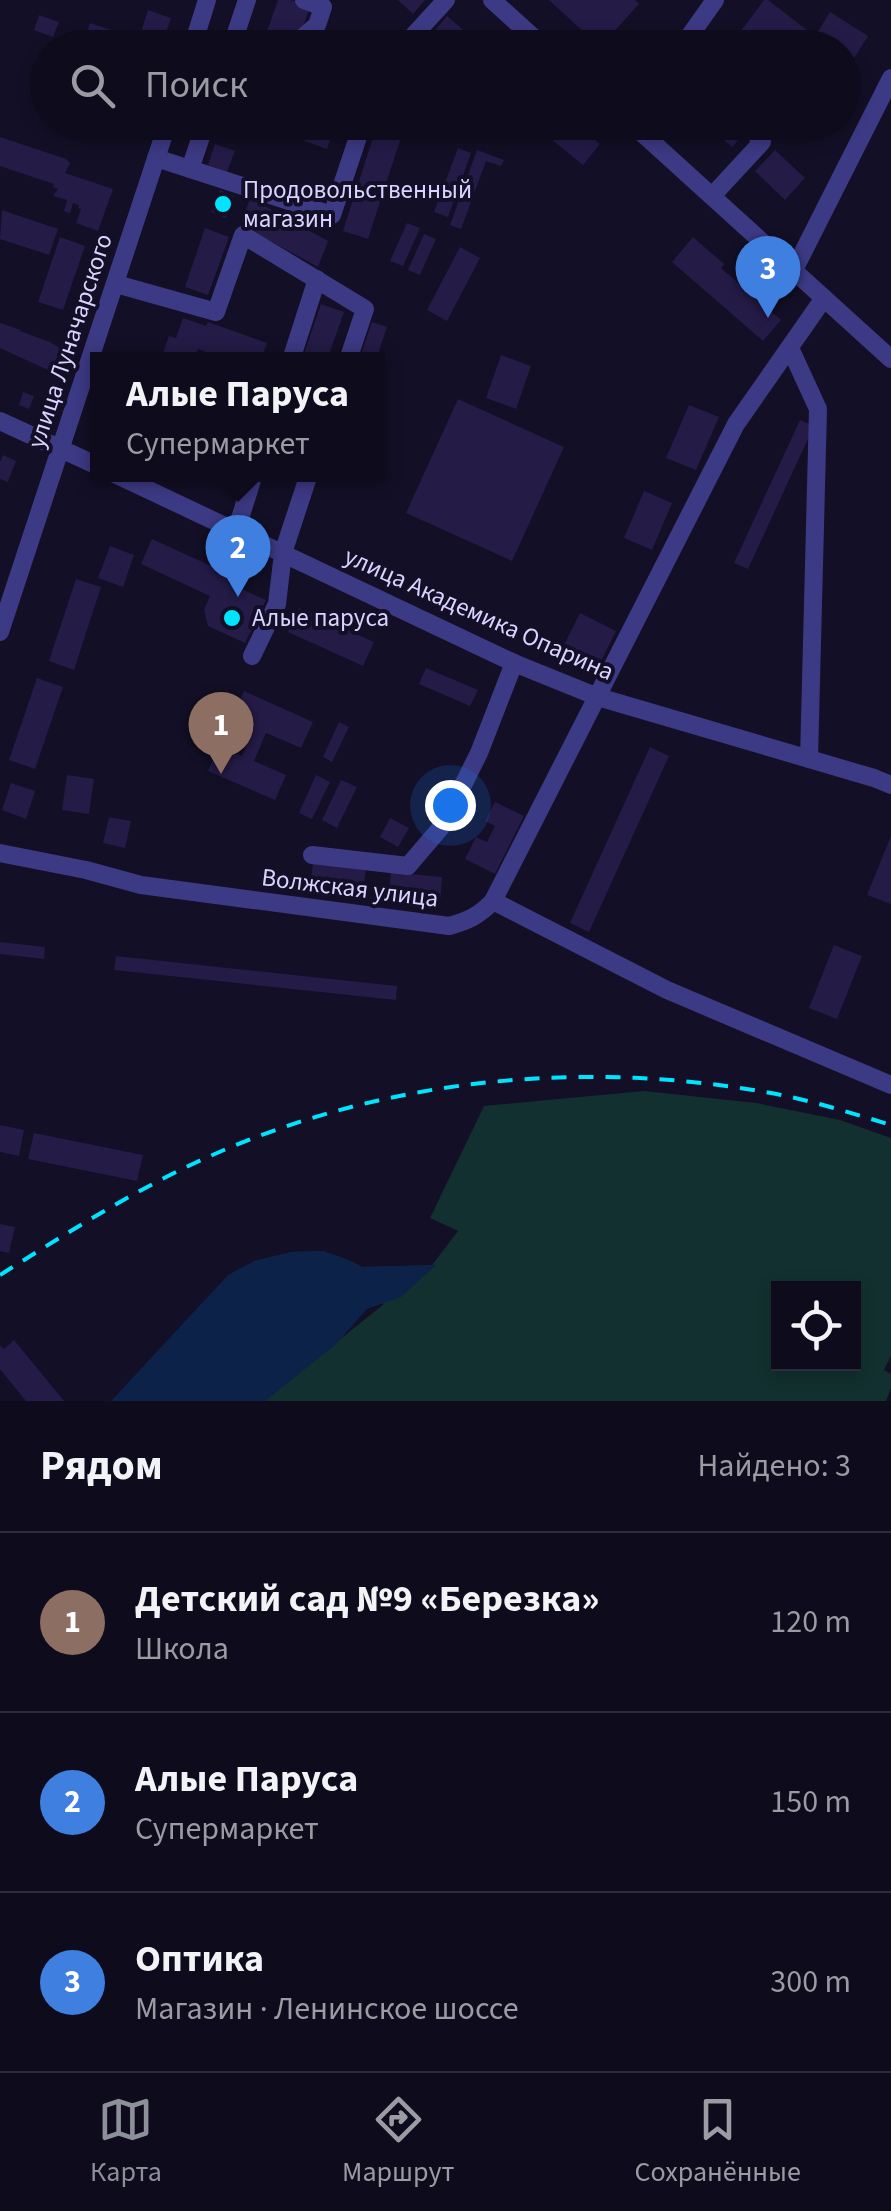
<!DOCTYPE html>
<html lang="ru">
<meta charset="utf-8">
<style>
:root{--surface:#0e0b1c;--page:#1c1929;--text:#f1f3f6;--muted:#9b9ba3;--line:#2e2b3b;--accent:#8c9099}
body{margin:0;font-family:"Source Sans 3",sans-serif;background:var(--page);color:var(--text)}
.controls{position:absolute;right:30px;bottom:30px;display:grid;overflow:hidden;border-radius:0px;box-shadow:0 5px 15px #0003}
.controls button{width:90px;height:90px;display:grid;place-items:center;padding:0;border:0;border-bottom:2px solid var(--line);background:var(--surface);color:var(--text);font:50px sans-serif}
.you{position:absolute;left:450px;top:805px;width:35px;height:35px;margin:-25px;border:8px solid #fff;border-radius:50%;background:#1a73e8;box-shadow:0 0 0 15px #1a73e833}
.badge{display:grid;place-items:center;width:65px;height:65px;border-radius:50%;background:var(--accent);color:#fff;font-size:32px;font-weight:700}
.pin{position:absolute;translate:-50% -82px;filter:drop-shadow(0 2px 5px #0008)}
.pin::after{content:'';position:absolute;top:52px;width:35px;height:30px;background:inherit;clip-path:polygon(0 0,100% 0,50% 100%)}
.popup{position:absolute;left:90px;top:352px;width:295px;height:130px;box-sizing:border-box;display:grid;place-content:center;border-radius:0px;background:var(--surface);filter:drop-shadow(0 2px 8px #0005);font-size:32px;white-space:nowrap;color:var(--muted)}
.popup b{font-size:38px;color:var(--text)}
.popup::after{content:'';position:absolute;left:50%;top:100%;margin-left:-20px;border:20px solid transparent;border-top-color:var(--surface)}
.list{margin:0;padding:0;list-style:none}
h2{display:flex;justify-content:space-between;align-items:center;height:130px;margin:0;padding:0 40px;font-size:42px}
h2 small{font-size:32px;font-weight:400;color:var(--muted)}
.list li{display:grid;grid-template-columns:65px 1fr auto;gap:30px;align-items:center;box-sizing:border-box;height:180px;padding:0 40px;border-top:2px solid var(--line)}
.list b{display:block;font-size:38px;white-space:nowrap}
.list p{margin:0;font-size:32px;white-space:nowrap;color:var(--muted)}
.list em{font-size:32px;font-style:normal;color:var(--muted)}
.icon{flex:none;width:55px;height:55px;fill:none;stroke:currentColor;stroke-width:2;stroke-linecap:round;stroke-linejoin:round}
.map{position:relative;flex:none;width:891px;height:1401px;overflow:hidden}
.search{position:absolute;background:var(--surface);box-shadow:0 5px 15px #0003;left:30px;right:30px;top:30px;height:110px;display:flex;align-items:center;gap:25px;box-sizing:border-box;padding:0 35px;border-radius:55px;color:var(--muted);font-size:38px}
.sheet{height:670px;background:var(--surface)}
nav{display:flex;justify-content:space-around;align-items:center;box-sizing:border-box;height:140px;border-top:2px solid var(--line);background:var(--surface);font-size:28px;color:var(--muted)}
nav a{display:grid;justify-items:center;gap:5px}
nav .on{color:var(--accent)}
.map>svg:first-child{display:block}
</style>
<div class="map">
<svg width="891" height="1401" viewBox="0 0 891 1401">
<rect width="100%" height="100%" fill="#130f26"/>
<!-- green -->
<path fill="#12302f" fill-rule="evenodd" d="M644,1091L756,1103L840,1120L891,1138V1356L884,1370L891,1374V1388L886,1401H263L384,1304L254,1261L292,1252L323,1251L351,1261L362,1267L432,1265L458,1231L430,1218L484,1106ZM778,1288H854V1364H778Z"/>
<!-- water -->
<polygon fill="#0c2248" points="323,1251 351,1261 362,1267 436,1265 401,1297 367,1309 336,1344 265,1401 111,1401 228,1275 254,1261 292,1252"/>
<!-- building -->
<g fill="#241b47">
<polygon points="278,0 291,0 310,7 301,33 294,30 288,48 261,48"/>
<polygon points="398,0 425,0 413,14"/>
<polygon points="549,0 635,0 639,4 600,47"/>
<polygon points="764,0 768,0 807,30 794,48 728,48"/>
<polygon points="148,10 171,18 161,48 82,48 90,23 139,39"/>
<polygon points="830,12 868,36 844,74 844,48 808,48"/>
<polygon points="39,15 59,22 53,37 34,30"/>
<polygon points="447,16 484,48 448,48 432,34"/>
<polygon points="254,122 336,122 327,149"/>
<polygon points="378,122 406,122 368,239 343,231"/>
<polygon points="565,122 574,122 600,144 583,165 551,139"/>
<polygon points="704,122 742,122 749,128 732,147"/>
<polygon points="0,137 66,159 70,163 65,173 113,189 98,231 76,223 81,209 78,208 79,205 73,203 70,213 64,211 67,200 53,196 58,189 53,187 54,184 0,166"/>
<polygon points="215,144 235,151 227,172 208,165"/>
<polygon points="458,148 471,153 448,217 434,212"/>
<polygon points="477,150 504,160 501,166 486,161 461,229 450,225"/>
<polygon points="775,150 805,178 785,200 755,171"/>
<polygon points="220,190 234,196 226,218 211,212"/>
<polygon points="250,198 328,241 318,267 241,225"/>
<polygon points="2,210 58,229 49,255 0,239"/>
<polygon points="407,223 420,228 403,266 390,261"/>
<polygon points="205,228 229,237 208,295 185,287"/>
<polygon points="424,234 436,239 420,275 408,270"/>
<polygon points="60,237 85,246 63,310 38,302"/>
<polygon points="693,237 724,264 721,268 781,320 763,341 672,262"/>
<polygon points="460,247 480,258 447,321 427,310"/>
<polygon points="321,304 344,312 327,360 302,360"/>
<polygon points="183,318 206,326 208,322 267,343 261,360 228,360 198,349 194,360 161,358 169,336 176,338"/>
<polygon points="372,322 387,327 376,360 359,360"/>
<polygon points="0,323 21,330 20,331 50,342 60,348 52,372 0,348"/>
<polygon points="501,355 531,366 516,409 486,398"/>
<polygon points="23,392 34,396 29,409 19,405"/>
<polygon points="458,399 564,447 512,561 406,513"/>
<polygon points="689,405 719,417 696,470 666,458"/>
<polygon points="800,420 814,426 748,569 734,563"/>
<polygon points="3,455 16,461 8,482 0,479 0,462"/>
<polygon points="644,491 672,503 652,550 624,538"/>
<polygon points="152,539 231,575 228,583 266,600 245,643 208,626 204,610 210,596 141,564"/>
<polygon points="110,546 134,555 123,587 98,578"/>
<polygon points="76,579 101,587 74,670 49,661"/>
<polygon points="299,608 374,642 363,666 288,632"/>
<polygon points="580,613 616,631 600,663 564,645"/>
<polygon points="426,668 478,690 470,706 419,684"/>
<polygon points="37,678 63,687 35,769 9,760"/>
<polygon points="244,691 313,722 301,748 266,733 254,761 286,775 275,800 208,771 219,746 242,756 254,727 232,717"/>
<polygon points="339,722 349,727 332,762 323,757"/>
<polygon points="650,747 669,756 589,932 570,923"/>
<polygon points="67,775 94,779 89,814 62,810"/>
<polygon points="316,775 330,782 312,819 299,813"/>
<polygon points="341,780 357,787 337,828 322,820"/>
<polygon points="11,783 35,791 26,819 2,810"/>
<polygon points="495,802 524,816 495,874 465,859 476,837 487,842 495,826 485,821"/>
<polygon points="109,817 131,821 125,848 103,843"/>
<polygon points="390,818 409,828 398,847 380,837"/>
<polygon points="891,836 891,904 867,895"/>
<polygon points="313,862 366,868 363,894 310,888"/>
<polygon points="391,872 442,877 440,904 388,899"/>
<polygon points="0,942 45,947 44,959 0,954"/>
<polygon points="834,945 862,956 837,1019 809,1008"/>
<polygon points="116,956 397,986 396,1000 114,970"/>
<polygon points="0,1125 24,1130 19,1156 0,1152"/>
<polygon points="34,1133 143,1155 137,1181 28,1159"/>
<polygon points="0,1224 15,1227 9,1253 0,1251"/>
<polygon points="14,1340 64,1401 26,1401 0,1369 0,1345 4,1349"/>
</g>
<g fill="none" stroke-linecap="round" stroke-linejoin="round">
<!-- minor -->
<g stroke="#3d3a85" stroke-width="18">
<polyline points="492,0 545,48"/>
<polyline points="192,48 207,0"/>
<polyline points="231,48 247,0"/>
<polyline points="298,48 301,39 317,25 323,7 304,0"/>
<polyline points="402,48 446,0"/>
<polyline points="681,48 715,0"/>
<polyline points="630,122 891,359"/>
<polyline points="156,158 332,215 363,122"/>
<polyline points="190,169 206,122"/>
<polyline points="712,196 762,142 746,122"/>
<polyline points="794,270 891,78"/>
<polyline points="116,284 216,312 243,235 365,309 348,360"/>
<polyline points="790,348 818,409 809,759"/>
<polyline points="291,360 317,279"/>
<polyline points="0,421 98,466"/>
<polyline points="115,474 514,663 598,697 874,778 891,785"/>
<polyline points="236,531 254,474"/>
<polyline points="0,632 168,122"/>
<polyline points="252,656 277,604 283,553 309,474"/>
<path d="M0,853L86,870L141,885L449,926C468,921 480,915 493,901L667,990L891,1085"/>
<polyline points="312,855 408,866 443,825 479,753 514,663"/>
<polyline points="493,901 736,424 824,298"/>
</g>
<!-- rail -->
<path stroke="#00e5ff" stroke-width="4" stroke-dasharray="15 12" stroke-linecap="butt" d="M0,1275C64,1235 128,1194 197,1162C371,1081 570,1059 759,1091C804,1098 848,1112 891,1125"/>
</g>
<!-- markers -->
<g fill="#00e5ff" stroke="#130f26" stroke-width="4">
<circle cx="223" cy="204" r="10"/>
<circle cx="232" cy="618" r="10"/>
</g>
<g text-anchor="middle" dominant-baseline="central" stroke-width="8" stroke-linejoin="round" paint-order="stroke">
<!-- poi labels -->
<g font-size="25" fill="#d9d4ff" stroke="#130f26" text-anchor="start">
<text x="243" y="190">Продовольственный<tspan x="243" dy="29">магазин</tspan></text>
<text x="252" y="618">Алые паруса</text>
</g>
<!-- street labels -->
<g font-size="25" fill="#d9d4ff" stroke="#130f26">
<text transform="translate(70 341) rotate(-72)">улица Луначарского</text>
<text transform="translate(479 614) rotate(24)">улица Академика Опарина</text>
<text transform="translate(350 888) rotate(7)">Волжская улица</text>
</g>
</g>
</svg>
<div class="controls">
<button><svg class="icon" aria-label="locate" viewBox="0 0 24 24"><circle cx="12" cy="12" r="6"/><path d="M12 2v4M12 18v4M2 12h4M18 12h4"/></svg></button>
</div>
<div class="you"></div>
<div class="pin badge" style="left:221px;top:774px;background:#8d6e63">1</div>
<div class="pin badge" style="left:238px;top:597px;background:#3f7fe0">2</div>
<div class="popup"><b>Алые Паруса</b>Супермаркет</div>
<div class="pin badge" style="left:768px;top:318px;background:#3f7fe0">3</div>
<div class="search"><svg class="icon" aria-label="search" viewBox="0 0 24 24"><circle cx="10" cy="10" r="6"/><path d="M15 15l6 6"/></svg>Поиск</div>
</div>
<section class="sheet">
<h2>Рядом<small>Найдено: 3</small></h2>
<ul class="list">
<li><span class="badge" style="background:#8d6e63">1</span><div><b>Детский сад №9 «Березка»</b><p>Школа</p></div><em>120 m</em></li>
<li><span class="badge" style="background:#3f7fe0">2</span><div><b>Алые Паруса</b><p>Супермаркет</p></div><em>150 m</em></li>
<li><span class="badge" style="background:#3f7fe0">3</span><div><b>Оптика</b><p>Магазин · Ленинское шоссе</p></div><em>300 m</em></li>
</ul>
</section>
<nav>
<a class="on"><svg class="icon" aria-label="map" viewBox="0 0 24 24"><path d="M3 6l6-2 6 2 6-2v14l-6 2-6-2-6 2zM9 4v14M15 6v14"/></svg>Карта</a>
<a><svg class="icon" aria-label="directions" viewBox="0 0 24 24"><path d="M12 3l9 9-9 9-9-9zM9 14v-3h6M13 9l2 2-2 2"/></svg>Маршрут</a>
<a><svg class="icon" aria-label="saved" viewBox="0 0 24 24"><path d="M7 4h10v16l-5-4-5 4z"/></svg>Сохранённые</a>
</nav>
